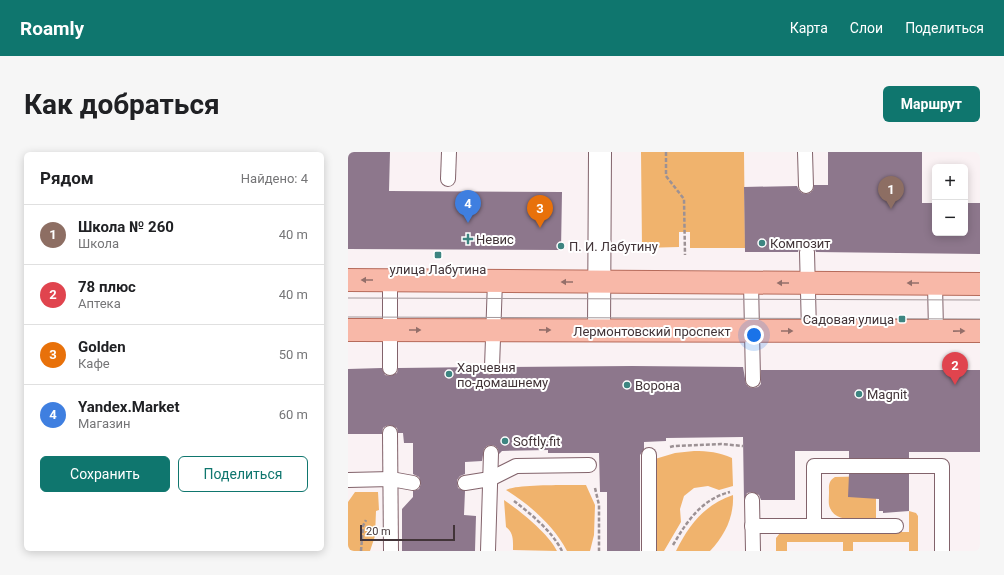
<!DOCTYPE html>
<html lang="ru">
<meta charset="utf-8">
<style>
:root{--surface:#fff;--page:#f6f6f6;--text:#202124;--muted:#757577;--line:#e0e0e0;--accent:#0f766e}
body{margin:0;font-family:Roboto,sans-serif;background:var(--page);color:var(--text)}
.controls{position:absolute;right:12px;top:12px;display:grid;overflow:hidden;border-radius:6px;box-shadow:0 2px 10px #0003}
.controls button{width:36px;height:36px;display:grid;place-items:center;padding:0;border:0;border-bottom:1px solid var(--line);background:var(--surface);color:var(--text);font:20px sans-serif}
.scale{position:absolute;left:12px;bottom:10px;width:95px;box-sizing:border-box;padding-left:4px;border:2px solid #423438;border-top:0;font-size:11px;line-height:14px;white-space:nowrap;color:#423438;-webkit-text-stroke:3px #fff;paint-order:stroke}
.you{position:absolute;left:406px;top:183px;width:14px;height:14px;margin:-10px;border:3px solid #fff;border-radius:50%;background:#1a73e8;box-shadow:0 0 0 6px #1a73e833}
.badge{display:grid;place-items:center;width:26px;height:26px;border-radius:50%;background:var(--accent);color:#fff;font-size:13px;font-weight:700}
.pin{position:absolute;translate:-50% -33px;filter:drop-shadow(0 1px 2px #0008)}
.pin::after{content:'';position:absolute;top:21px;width:14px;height:12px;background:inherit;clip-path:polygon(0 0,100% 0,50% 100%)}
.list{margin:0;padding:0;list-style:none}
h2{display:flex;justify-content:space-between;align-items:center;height:52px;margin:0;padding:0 16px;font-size:17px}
h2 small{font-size:13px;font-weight:400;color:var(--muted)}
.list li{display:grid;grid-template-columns:26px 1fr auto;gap:12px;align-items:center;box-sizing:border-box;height:60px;padding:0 16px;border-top:1px solid var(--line)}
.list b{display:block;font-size:15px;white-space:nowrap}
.list p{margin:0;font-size:13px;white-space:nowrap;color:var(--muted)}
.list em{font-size:13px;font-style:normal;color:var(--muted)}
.actions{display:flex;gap:8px;padding:12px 16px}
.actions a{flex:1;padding:9px 0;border:1px solid var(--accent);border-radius:6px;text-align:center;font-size:14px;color:var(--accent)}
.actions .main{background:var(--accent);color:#fff}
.map{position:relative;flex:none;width:632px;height:399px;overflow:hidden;border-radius:6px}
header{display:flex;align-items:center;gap:24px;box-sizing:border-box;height:56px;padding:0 20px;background:var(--accent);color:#fff}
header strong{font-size:19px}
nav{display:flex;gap:22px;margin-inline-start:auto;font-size:14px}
.intro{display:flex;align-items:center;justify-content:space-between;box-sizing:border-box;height:96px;padding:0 24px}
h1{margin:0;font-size:28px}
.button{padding:10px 18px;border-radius:6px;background:var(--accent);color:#fff;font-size:14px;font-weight:700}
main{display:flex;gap:24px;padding:0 24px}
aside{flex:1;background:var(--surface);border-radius:6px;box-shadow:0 2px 10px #0003}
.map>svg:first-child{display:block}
</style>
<header>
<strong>Roamly</strong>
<nav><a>Карта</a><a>Слои</a><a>Поделиться</a></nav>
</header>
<div class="intro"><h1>Как добраться</h1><a class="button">Маршрут</a></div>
<main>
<aside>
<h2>Рядом<small>Найдено: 4</small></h2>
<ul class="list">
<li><span class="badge" style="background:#8d6e63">1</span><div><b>Школа № 260</b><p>Школа</p></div><em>40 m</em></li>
<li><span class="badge" style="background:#e0444e">2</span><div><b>78 плюс</b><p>Аптека</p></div><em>40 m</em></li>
<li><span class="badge" style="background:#e8710a">3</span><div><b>Golden</b><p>Кафе</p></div><em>50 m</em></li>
<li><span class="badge" style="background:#3f7fe0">4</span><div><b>Yandex.Market</b><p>Магазин</p></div><em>60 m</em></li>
</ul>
<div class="actions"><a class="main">Сохранить</a><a>Поделиться</a></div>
</aside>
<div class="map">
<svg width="632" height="399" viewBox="0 0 632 399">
<rect width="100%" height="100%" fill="#faf2f4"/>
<!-- green -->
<g fill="#f0b36d">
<polygon points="293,0 396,0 397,96 342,96 342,80 331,80 331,95 294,96"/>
<path d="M346,299C360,299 371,300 384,306L385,334L371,338L360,334L346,336L336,344L332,357L333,370L316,399H306L307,307L327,301Z"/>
<path d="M528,324V367C515,367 488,372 482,356C480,352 481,346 481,341C481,334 480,329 487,325Z"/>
<path d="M238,333L247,353L246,383L242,399H219C206,374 181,352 158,338C167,332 223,333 238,333Z"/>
<polygon points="7,340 30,340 31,358 28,359 27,384 22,399 0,399 0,350"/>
<path d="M385,343C386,365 377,383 362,399H328C341,373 356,353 385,343Z"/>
<path d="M156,348C171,358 201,382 209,399L165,398C165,389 166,381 158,375Z"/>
<polygon points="561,359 568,361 570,364 570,399 561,399 561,390 505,390 505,399 495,399 495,390 439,390 439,399 428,399 428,386 432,381 438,380 561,380"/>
</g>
<!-- building -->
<g fill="#8d778c">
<polygon points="0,0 42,0 41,39 214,40 213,98 0,97"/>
<polygon points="480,0 574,0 574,51 587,51 587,81 617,81 617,51 632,51 632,102 468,100 466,95 459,92 454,93 451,96 450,100 397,100 396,35 449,34 451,38 454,41 458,42 462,41 465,38 466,33 480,33"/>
<polygon points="284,214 395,215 398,232 401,235 405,236 410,235 413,232 413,218 632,218 632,300 561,300 561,306 501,306 501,299 447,299 447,348 413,348 411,343 404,340 399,341 396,348 395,285 318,286 318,289 296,290 296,297 292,303 292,399 259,399 259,340 252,340 251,301 200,301 200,298 154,299 151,302 150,297 147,294 143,293 139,294 136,297 134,309 117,310 117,322 112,324 109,328 110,336 117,339 116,363 128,364 127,399 54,399 54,357 65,345 65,339 71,337 73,332 71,325 65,322 65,291 56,291 55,281 50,281 49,276 42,273 38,274 35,276 34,282 0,282 0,217 34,216 37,223 42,224 49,221 50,216 136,215 139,222 144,223 151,220 152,215"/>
<polygon points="501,322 561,322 561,359 535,361 535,359 531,359 531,347 500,345"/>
</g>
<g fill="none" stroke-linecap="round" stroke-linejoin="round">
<!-- lane casing -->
<g stroke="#82636b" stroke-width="16">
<g id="lane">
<polyline points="457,0 458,34"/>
<polyline points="100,27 101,0"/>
<polyline points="459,100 461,179"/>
<polyline points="403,130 405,228"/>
<polyline points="587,132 588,179"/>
<polyline points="144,215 147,129"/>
<polyline points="42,216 42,129"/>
<polyline points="42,281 43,399"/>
<polyline points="0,328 43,327 65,331"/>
<polyline points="117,331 142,327 168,314 241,313"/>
<polyline points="404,348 405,399"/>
<polyline points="404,374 548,374"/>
<polyline points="466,374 466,314 594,314 594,399"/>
<polyline points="140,399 143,301"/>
<polyline points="301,399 301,303"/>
</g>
</g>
<!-- street casing -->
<g stroke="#82636b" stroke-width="24">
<polyline id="street" points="251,178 252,0"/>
</g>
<!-- primary casing -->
<g stroke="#b66b5b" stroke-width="24">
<g id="primary">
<polyline points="0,128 632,132"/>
<polyline points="0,178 632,179"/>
</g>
</g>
<!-- path -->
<g stroke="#9c9194" stroke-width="2.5" stroke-dasharray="4 2" stroke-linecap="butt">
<polyline points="318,0 318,24 336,47 337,103"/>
<polyline points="322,295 326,294 373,292 395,294"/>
<polyline points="247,336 251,353 251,399"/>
<path d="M166,349C183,362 204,379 214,399"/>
<path d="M325,393C339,369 354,347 382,340"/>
<polyline points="13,399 15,374 18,368"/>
</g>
<!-- lane -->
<use href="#lane" stroke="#fff" stroke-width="14"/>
<!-- street -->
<use href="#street" stroke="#fff" stroke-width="22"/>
<!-- primary -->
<use href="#primary" stroke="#f8b8a8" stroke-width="22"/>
<!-- tram -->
<g stroke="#a3989b" stroke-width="1">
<polyline points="0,146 632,148"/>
<polyline points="0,165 632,167"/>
</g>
</g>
<!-- one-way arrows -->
<defs><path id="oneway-solid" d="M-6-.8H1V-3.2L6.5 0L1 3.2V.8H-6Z"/></defs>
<g fill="#946f6a">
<use href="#oneway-solid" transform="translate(19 128) rotate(-180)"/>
<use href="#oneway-solid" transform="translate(219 130) rotate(-180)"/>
<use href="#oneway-solid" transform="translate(435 131) rotate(-180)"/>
<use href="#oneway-solid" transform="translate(565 131) rotate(-180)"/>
<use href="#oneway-solid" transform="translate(67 178)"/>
<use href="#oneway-solid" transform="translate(197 178) rotate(1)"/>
<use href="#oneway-solid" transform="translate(439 179)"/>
<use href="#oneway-solid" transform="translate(611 179) rotate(-1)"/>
</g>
<!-- markers -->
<g fill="#3d8581" stroke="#fff" stroke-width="1.5">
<path d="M118 81h4v4h4v4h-4v4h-4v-4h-4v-4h4z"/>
<circle cx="414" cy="91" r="4"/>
<circle cx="213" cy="94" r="4"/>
<rect x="86" y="99" width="8" height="8" rx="2"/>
<rect x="550" y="163" width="8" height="8" rx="2"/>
<circle cx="101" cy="222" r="4"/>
<circle cx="279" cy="233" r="4"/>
<circle cx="511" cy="242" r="4"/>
<circle cx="157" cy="289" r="4"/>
</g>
<g text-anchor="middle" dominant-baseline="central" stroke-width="4" stroke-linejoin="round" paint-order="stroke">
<!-- poi labels -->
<g font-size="13" fill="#423438" stroke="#fff" text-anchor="start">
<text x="128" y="87">Невис</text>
<text x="422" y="91">Композит</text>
<text x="221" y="94">П. И. Лабутину</text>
<text x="90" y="117" text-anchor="middle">улица Лабутина</text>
<text x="546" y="167" text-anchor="end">Садовая улица</text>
<text x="109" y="215">Харчевня<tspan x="109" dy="15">по-домашнему</tspan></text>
<text x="287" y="233">Ворона</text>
<text x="519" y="242">Magnit</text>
<text x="165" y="289">Softly.fit</text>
</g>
<!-- street labels -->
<g font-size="13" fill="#423438" stroke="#fff">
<text x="304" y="179">Лермонтовский проспект</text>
</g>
</g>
</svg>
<div class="controls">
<button>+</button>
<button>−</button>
</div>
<div class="scale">20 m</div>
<div class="you"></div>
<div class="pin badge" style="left:543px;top:57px;background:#8d6e63">1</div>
<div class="pin badge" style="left:607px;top:233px;background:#e0444e">2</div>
<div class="pin badge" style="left:192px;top:76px;background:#e8710a">3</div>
<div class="pin badge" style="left:120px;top:71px;background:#3f7fe0">4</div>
</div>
</main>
